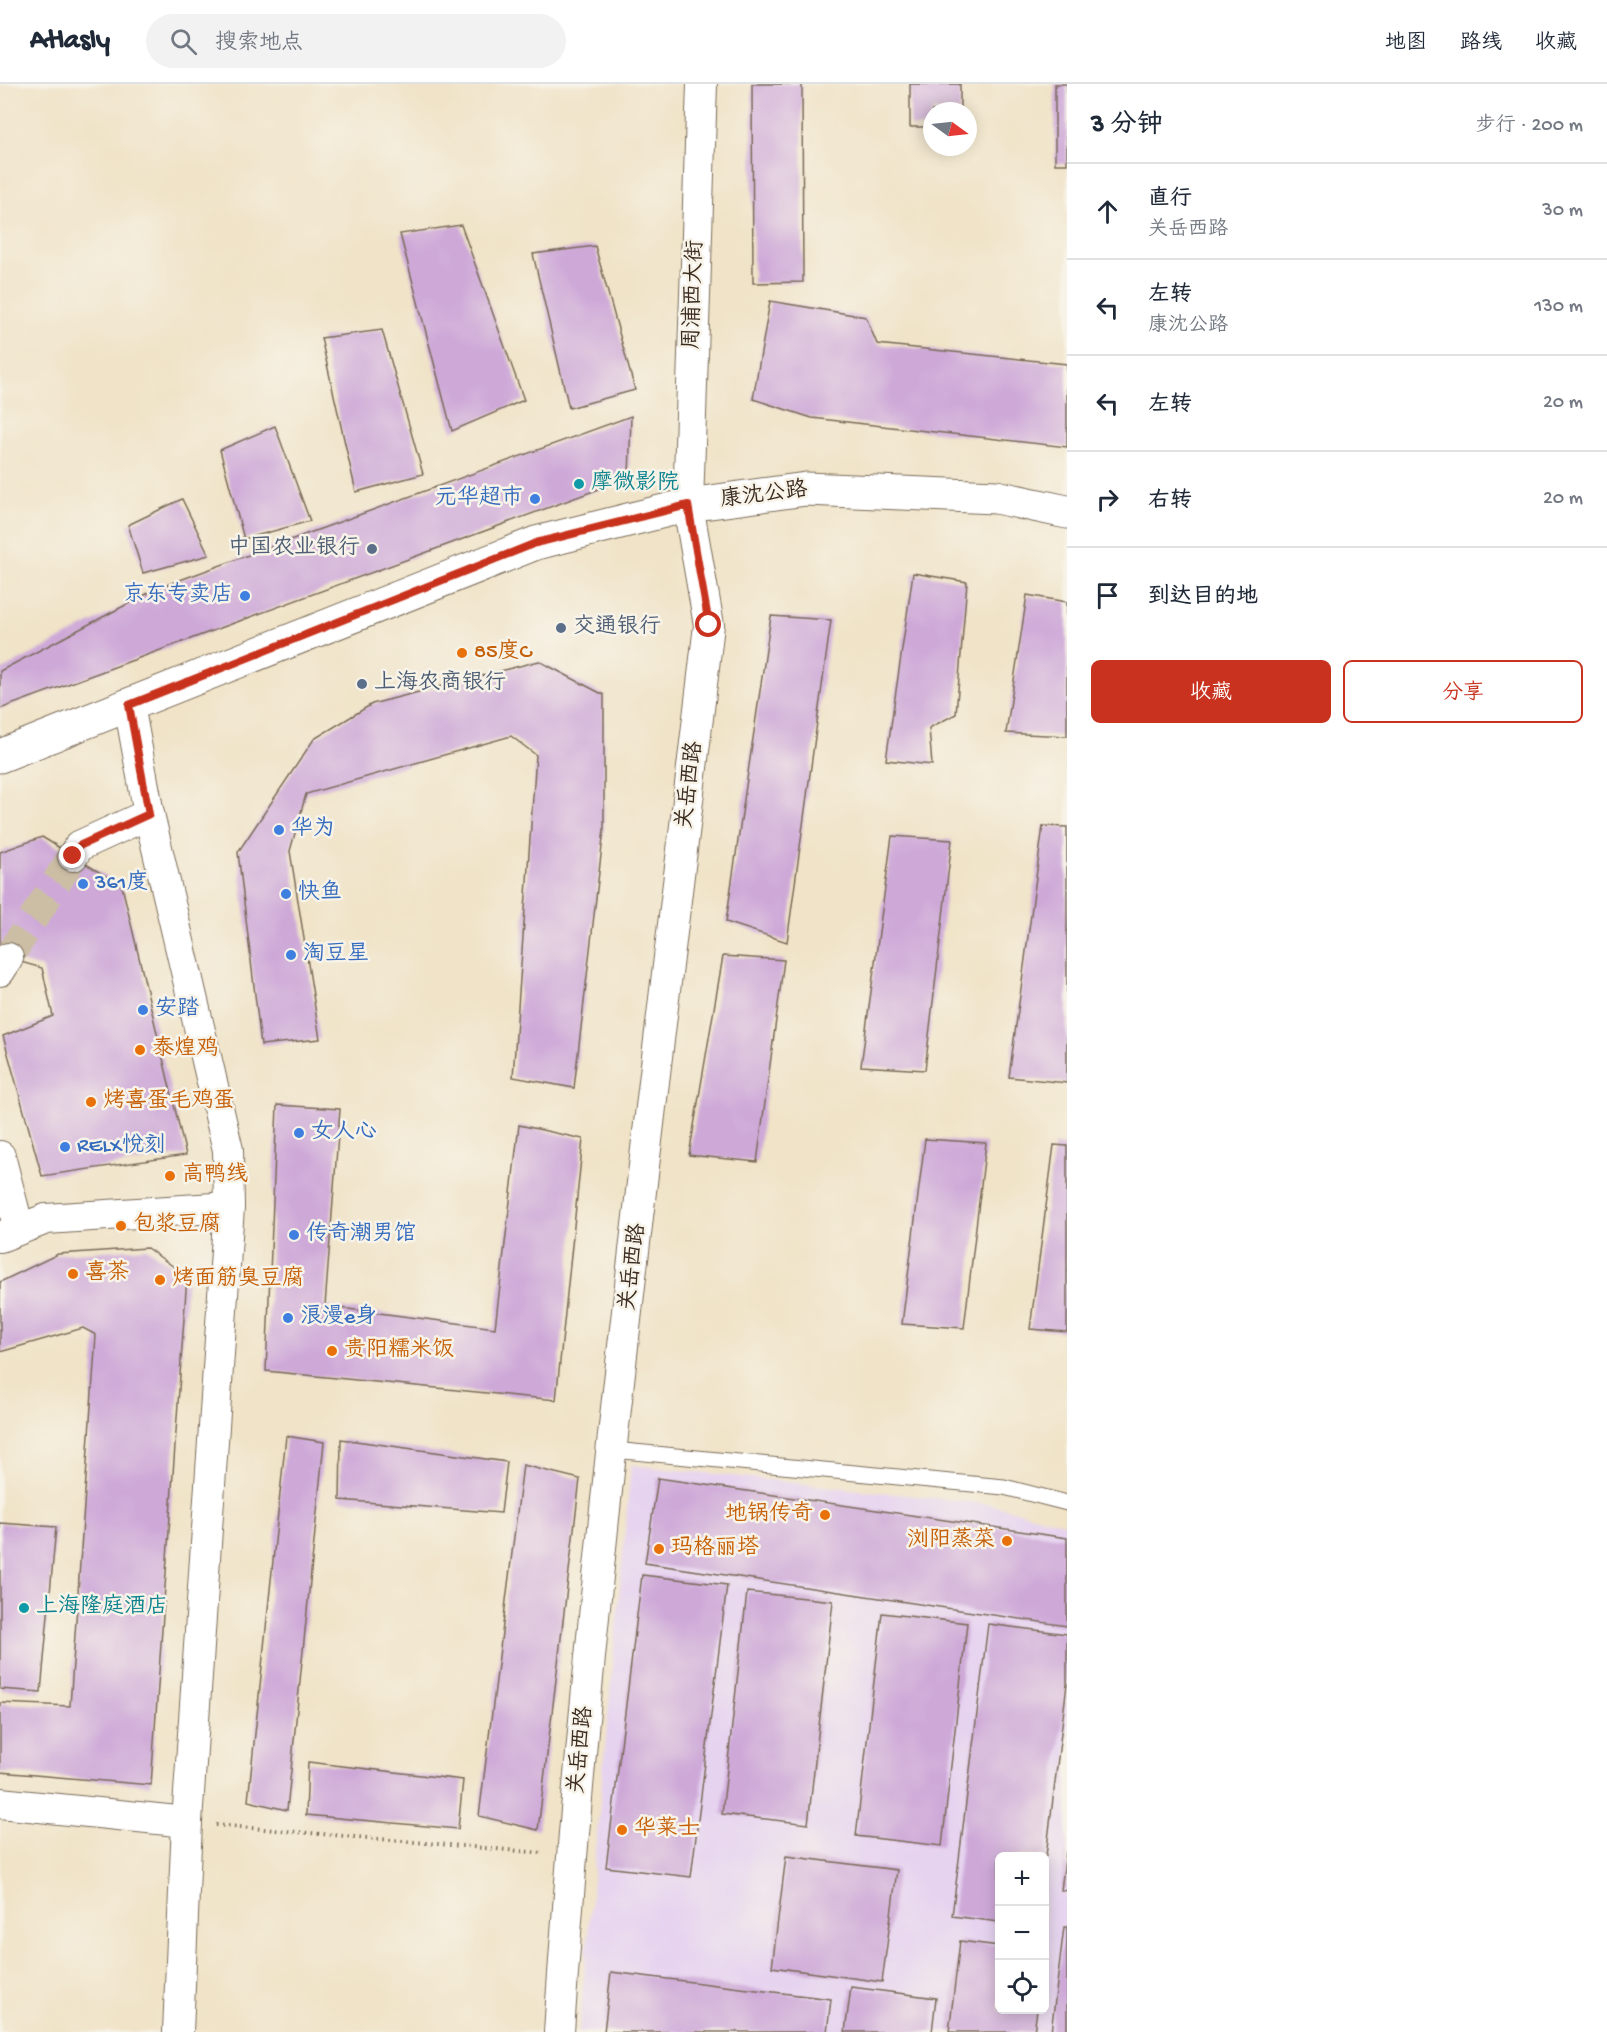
<!DOCTYPE html>
<html lang="zh">
<meta charset="utf-8">
<style>
:root{--surface:#fff;--page:#f2f2f3;--text:#1f2937;--muted:#747a83;--line:#e0e1e3;--accent:#c8321e}
body{margin:0;font-family:"Gochi Hand","LXGW WenKai TC",sans-serif;background:var(--page);color:var(--text)}
.controls{position:absolute;right:18px;bottom:18px;display:grid;overflow:hidden;border-radius:9px;box-shadow:0 3px 15px #0003}
.controls button{width:54px;height:54px;display:grid;place-items:center;padding:0;border:0;border-bottom:2px solid var(--line);background:var(--surface);color:var(--text);font:30px sans-serif}
.compass{position:absolute;left:923px;top:18px;width:54px;height:54px;border-radius:50%;background:var(--surface);box-shadow:0 3px 15px #0003;rotate:105deg}
.stop{position:absolute;width:18px;height:18px;margin:-14px;border:4px solid #c8321e;border-radius:50%;background:#fff}
.stop.end{background:#c8321e;border-color:#fff;box-shadow:0 2px 6px #0008}
.list{margin:0;padding:0;list-style:none}
h2{display:flex;justify-content:space-between;align-items:center;height:78px;margin:0;padding:0 24px;font-size:26px}
h2 small{font-size:20px;font-weight:400;color:var(--muted)}
.list li{display:grid;grid-template-columns:39px 1fr auto;gap:18px;align-items:center;box-sizing:border-box;height:96px;padding:0 24px;border-top:2px solid var(--line)}
.list b{display:block;font-size:22px;white-space:nowrap}
.list p{margin:0;font-size:20px;white-space:nowrap;color:var(--muted)}
.list em{font-size:20px;font-style:normal;color:var(--muted)}
.actions{display:flex;gap:12px;padding:18px 24px}
.actions a{flex:1;padding:14px 0;border:2px solid var(--accent);border-radius:9px;text-align:center;font-size:21px;color:var(--accent)}
.actions .main{background:var(--accent);color:#fff}
.icon{flex:none;width:33px;height:33px;fill:none;stroke:currentColor;stroke-width:2;stroke-linecap:round;stroke-linejoin:round}
.map{position:relative;flex:none;width:1067px;height:1948px;overflow:hidden}
header{display:flex;align-items:center;gap:36px;box-sizing:border-box;height:84px;padding:0 30px;background:var(--surface);border-bottom:2px solid var(--line)}
header strong{font-size:28px}
nav{display:flex;gap:33px;margin-inline-start:auto;font-size:21px}
.search{width:420px;height:54px;background:var(--page);display:flex;align-items:center;gap:15px;box-sizing:border-box;padding:0 21px;border-radius:33px;color:var(--muted);font-size:22px}
main{display:flex}
aside{flex:1;background:var(--surface)}
.map>svg:first-child{display:block}
</style>
<header>
<strong>Atlasly</strong>
<div class="search"><svg class="icon" aria-label="search" viewBox="0 0 24 24"><circle cx="10" cy="10" r="6"/><path d="M15 15l6 6"/></svg>搜索地点</div>
<nav><a>地图</a><a>路线</a><a>收藏</a></nav>
</header>
<main>
<div class="map">
<svg width="1067" height="1948" viewBox="0 0 1067 1948">
<rect width="100%" height="100%" fill="#f7f3e8"/>
<filter id="ink" filterUnits="userSpaceOnUse"><feTurbulence type="fractalNoise" baseFrequency=".0167" numOctaves="2"/><feDisplacementMap in="SourceGraphic" scale="12" xChannelSelector="R" yChannelSelector="G"/><feConvolveMatrix kernelMatrix="1 2 1 2 8 2 1 2 1" color-interpolation-filters="sRGB"/></filter>
<filter id="wash" filterUnits="userSpaceOnUse"><feTurbulence type="fractalNoise" baseFrequency=".008" numOctaves="4" result="noise"/><feDisplacementMap in="SourceGraphic" scale="24" xChannelSelector="R" yChannelSelector="G"/><feGaussianBlur stdDeviation="1.35" result="paint"/><feColorMatrix in="noise" values="0 0 0 0 0 0 0 0 0 0 0 0 0 0 0 0 0 1.4 0 .05"/><feComposite in="paint" operator="in"/></filter>
<g filter="url(#wash)">
<rect width="100%" height="100%" fill="#f0e3c7"/>
<!-- built -->
<path fill="#e6d3f0" fill-rule="evenodd" d="M631,1381L989,1420L1067,1440V1948H579ZM999,1772H1044V1926H999Z"/>
<g id="blocks">
<!-- building -->
<g fill="#cea9d8">
<polygon points="752,0 802,0 803,198 753,199"/>
<polygon points="910,0 960,0 960,27 932,27 932,43 910,43"/>
<rect x="1055" y="0" width="12" height="80"/>
<polygon points="461,141 524,316 452,347 400,150"/>
<polygon points="595,162 635,306 569,324 533,170"/>
<polygon points="770,217 866,233 877,260 1067,280 1067,363 812,334 753,315"/>
<polygon points="382,246 423,390 356,408 321,254"/>
<polygon points="631,332 629,394 0,625 0,587 158,504"/>
<polygon points="275,342 310,437 244,455 220,366"/>
<polygon points="182,415 209,471 143,489 128,441"/>
<polygon points="913,489 967,498 956,630 929,644 932,681 886,676"/>
<polygon points="1027,511 1067,518 1067,652 1006,649"/>
<polygon points="771,532 831,536 787,858 726,838"/>
<polygon points="539,577 604,611 604,745 574,1004 513,993 536,671 511,652 306,710 290,767 320,955 261,961 238,768 314,655 372,620"/>
<polygon points="1043,742 1067,743 1067,999 1009,993"/>
<polygon points="892,752 952,756 925,986 861,982"/>
<polygon points="42,753 122,802 186,1071 42,1092 3,952 53,932 42,884 0,872 0,768"/>
<polygon points="723,872 784,876 757,1078 689,1071"/>
<polygon points="277,1021 340,1025 325,1222 495,1244 519,1041 583,1055 556,1316 266,1287"/>
<polygon points="925,1055 986,1059 964,1244 902,1240"/>
<polygon points="1054,1061 1067,1062 1067,1248 1030,1245"/>
<polygon points="147,1164 187,1192 151,1701 0,1688 0,1619 70,1622 96,1251 83,1244 0,1268 0,1198 58,1170"/>
<polygon points="286,1352 324,1358 287,1726 248,1717"/>
<polygon points="341,1355 507,1378 501,1429 340,1416"/>
<polygon points="523,1381 580,1395 538,1746 479,1732"/>
<polygon points="658,1394 1067,1454 1067,1542 645,1479"/>
<polygon points="0,1439 56,1443 41,1608 0,1605"/>
<polygon points="642,1491 727,1501 691,1793 606,1783"/>
<polygon points="747,1508 833,1517 808,1740 722,1730"/>
<polygon points="882,1529 967,1539 942,1762 856,1752"/>
<polygon points="988,1540 1067,1550 1067,1600 1046,1772 999,1772 999,1838 952,1832"/>
<polygon points="308,1678 463,1696 458,1745 306,1731"/>
<polygon points="1066,1768 1067,1768 1067,1807 1061,1806"/>
<polygon points="786,1772 897,1786 882,1898 772,1883"/>
<polygon points="1064,1843 1067,1843 1067,1948 1051,1948"/>
<polygon points="960,1857 999,1862 999,1926 1037,1926 1034,1948 949,1948"/>
<polygon points="611,1888 831,1915 827,1948 604,1948"/>
<polygon points="851,1903 936,1914 932,1948 845,1948"/>
</g>
</g>
</g>
<g filter="url(#ink)">
<use href="#blocks" fill-opacity="0" stroke="#7a6b59" stroke-width="1.5"/>
<g fill="none" stroke-linecap="round" stroke-linejoin="round">
<!-- street-tunnel -->
<polyline stroke="#ccbea5" stroke-width="30" stroke-dasharray="30 15" stroke-linecap="butt" points="8,874 73,772"/>
<!-- lane casing -->
<g stroke="#7a6b59" stroke-width="17">
<polyline id="lane" points="613,1366 1004,1403 1067,1419"/>
</g>
<!-- street casing -->
<g stroke="#7a6b59" stroke-width="32">
<g id="street">
<polyline points="129,621 149,730 228,1066 229,1123 187,1738 178,1948"/>
<polyline points="73,772 79,762 149,730"/>
<polyline points="0,887 8,874"/>
<polyline points="0,1072 19,1145"/>
<polyline points="0,1153 46,1135 229,1123"/>
<polyline points="0,1719 187,1738"/>
<path d="M559,1948C590,1478 654,1009 709,541L688,421L702,0"/>
</g>
</g>
<!-- secondary casing -->
<g stroke="#7a6b59" stroke-width="35">
<polyline id="secondary" points="0,672 536,459 688,421 806,405 996,413 1067,428"/>
</g>
<!-- path -->
<polyline stroke="#7a6b59" stroke-width="4" stroke-dasharray="1.5 4.5" stroke-linecap="butt" points="216,1741 543,1769"/>
<!-- lane -->
<use href="#lane" stroke="#fff" stroke-width="15"/>
<!-- street -->
<use href="#street" stroke="#fff" stroke-width="30"/>
<!-- secondary -->
<use href="#secondary" stroke="#fff" stroke-width="33"/>
</g>
</g>
<g fill="none" stroke-linecap="round" stroke-linejoin="round" filter="url(#ink)">
<!-- route -->
<polyline stroke="#c8321e" stroke-width="8" points="73,772 79,762 149,730 129,621 536,459 688,421 709,541"/>
</g>
<!-- markers -->
<g fill="#0f9aa8" stroke="#f7f3e8" stroke-width="2">
<circle cx="579" cy="400" r="6"/>
<circle cx="24" cy="1524" r="6"/>
</g>
<g fill="#3f7fe0" stroke="#f7f3e8" stroke-width="2">
<circle cx="535" cy="415" r="6"/>
<circle cx="245" cy="512" r="6"/>
<circle cx="279" cy="746" r="6"/>
<circle cx="83" cy="800" r="6"/>
<circle cx="286" cy="810" r="6"/>
<circle cx="291" cy="871" r="6"/>
<circle cx="143" cy="926" r="6"/>
<circle cx="299" cy="1049" r="6"/>
<circle cx="65" cy="1063" r="6"/>
<circle cx="294" cy="1151" r="6"/>
<circle cx="288" cy="1234" r="6"/>
</g>
<g fill="#5c6f8a" stroke="#f7f3e8" stroke-width="2">
<circle cx="372" cy="465" r="6"/>
<circle cx="561" cy="544" r="6"/>
<circle cx="362" cy="600" r="6"/>
</g>
<g fill="#e8710a" stroke="#f7f3e8" stroke-width="2">
<circle cx="462" cy="569" r="6"/>
<circle cx="140" cy="966" r="6"/>
<circle cx="91" cy="1018" r="6"/>
<circle cx="170" cy="1092" r="6"/>
<circle cx="121" cy="1142" r="6"/>
<circle cx="73" cy="1190" r="6"/>
<circle cx="160" cy="1196" r="6"/>
<circle cx="332" cy="1267" r="6"/>
<circle cx="825" cy="1431" r="6"/>
<circle cx="1007" cy="1457" r="6"/>
<circle cx="659" cy="1465" r="6"/>
<circle cx="622" cy="1746" r="6"/>
</g>
<g text-anchor="middle" dominant-baseline="central" stroke-width="5" stroke-linejoin="round" paint-order="stroke">
<!-- street labels -->
<g font-size="22" fill="#3b2a1e" stroke="#f7f3e8">
<text transform="translate(695 211) rotate(-88)">周浦西大街</text>
<text transform="translate(764 412) rotate(-7)">康沈公路</text>
<text transform="translate(691 701) rotate(-83)">关岳西路</text>
<text transform="translate(634 1183) rotate(-83)">关岳西路</text>
<text transform="translate(582 1666) rotate(-84)">关岳西路</text>
</g>
<!-- culture labels -->
<g font-size="22" fill="#0d838f" stroke="#f7f3e8" text-anchor="start">
<text x="591" y="400">摩微影院</text>
<text x="36" y="1524">上海隆庭酒店</text>
</g>
<!-- shop labels -->
<g font-size="22" fill="#366cbe" stroke="#f7f3e8" text-anchor="start">
<text x="523" y="415" text-anchor="end">元华超市</text>
<text x="233" y="512" text-anchor="end">京东专卖店</text>
<text x="291" y="746">华为</text>
<text x="95" y="800">361度</text>
<text x="298" y="810">快鱼</text>
<text x="303" y="871">淘豆星</text>
<text x="155" y="926">安踏</text>
<text x="311" y="1049">女人心</text>
<text x="77" y="1063">RELX悦刻</text>
<text x="306" y="1151">传奇潮男馆</text>
<text x="300" y="1234">浪漫e身</text>
</g>
<!-- service labels -->
<g font-size="22" fill="#4e5e75" stroke="#f7f3e8" text-anchor="start">
<text x="360" y="465" text-anchor="end">中国农业银行</text>
<text x="573" y="544">交通银行</text>
<text x="374" y="600">上海农商银行</text>
</g>
<!-- food labels -->
<g font-size="22" fill="#c56008" stroke="#f7f3e8" text-anchor="start">
<text x="474" y="569">85度C</text>
<text x="152" y="966">泰煌鸡</text>
<text x="103" y="1018">烤喜蛋毛鸡蛋</text>
<text x="182" y="1092">高鸭线</text>
<text x="133" y="1142">包浆豆腐</text>
<text x="85" y="1190">喜茶</text>
<text x="172" y="1196">烤面筋臭豆腐</text>
<text x="344" y="1267">贵阳糯米饭</text>
<text x="813" y="1431" text-anchor="end">地锅传奇</text>
<text x="995" y="1457" text-anchor="end">浏阳蒸菜</text>
<text x="671" y="1465">玛格丽塔</text>
<text x="634" y="1746">华莱士</text>
</g>
</g>
</svg>
<div class="controls">
<button>+</button>
<button>−</button>
<button><svg class="icon" aria-label="locate" viewBox="0 0 24 24"><circle cx="12" cy="12" r="6"/><path d="M12 2v4M12 18v4M2 12h4M18 12h4"/></svg></button>
</div>
<svg class="compass" viewBox="-18 -18 36 36"><path d="M0-13l5 13h-10z" fill="#e53935"/><path d="M0 13l5-13h-10z" fill="#747a83"/></svg>
<div class="stop" style="left:709px;top:541px"></div>
<div class="stop end" style="left:73px;top:772px"></div>
</div>
<aside>
<h2>3 分钟<small>步行 · 200 m</small></h2>
<ul class="list">
<li><svg class="icon" aria-label="ahead" viewBox="0 0 24 24"><path d="M12 20V5M6 11l6-6 6 6"/></svg><div><b>直行</b><p>关岳西路</p></div><em>30 m</em></li>
<li><svg class="icon" aria-label="left" viewBox="0 0 24 24"><path d="M17 20v-9H6M10 6l-5 5 5 5"/></svg><div><b>左转</b><p>康沈公路</p></div><em>130 m</em></li>
<li><svg class="icon" aria-label="left" viewBox="0 0 24 24"><path d="M17 20v-9H6M10 6l-5 5 5 5"/></svg><div><b>左转</b></div><em>20 m</em></li>
<li><svg class="icon" aria-label="right" viewBox="0 0 24 24"><path d="M7 20v-9h11M14 6l5 5-5 5"/></svg><div><b>右转</b></div><em>20 m</em></li>
<li><svg class="icon" aria-label="arrive" viewBox="0 0 24 24"><path d="M6 21V4h12l-3 4 3 4H6"/></svg><div><b>到达目的地</b></div></li>
</ul>
<div class="actions"><a class="main">收藏</a><a>分享</a></div>
</aside>
</main>
